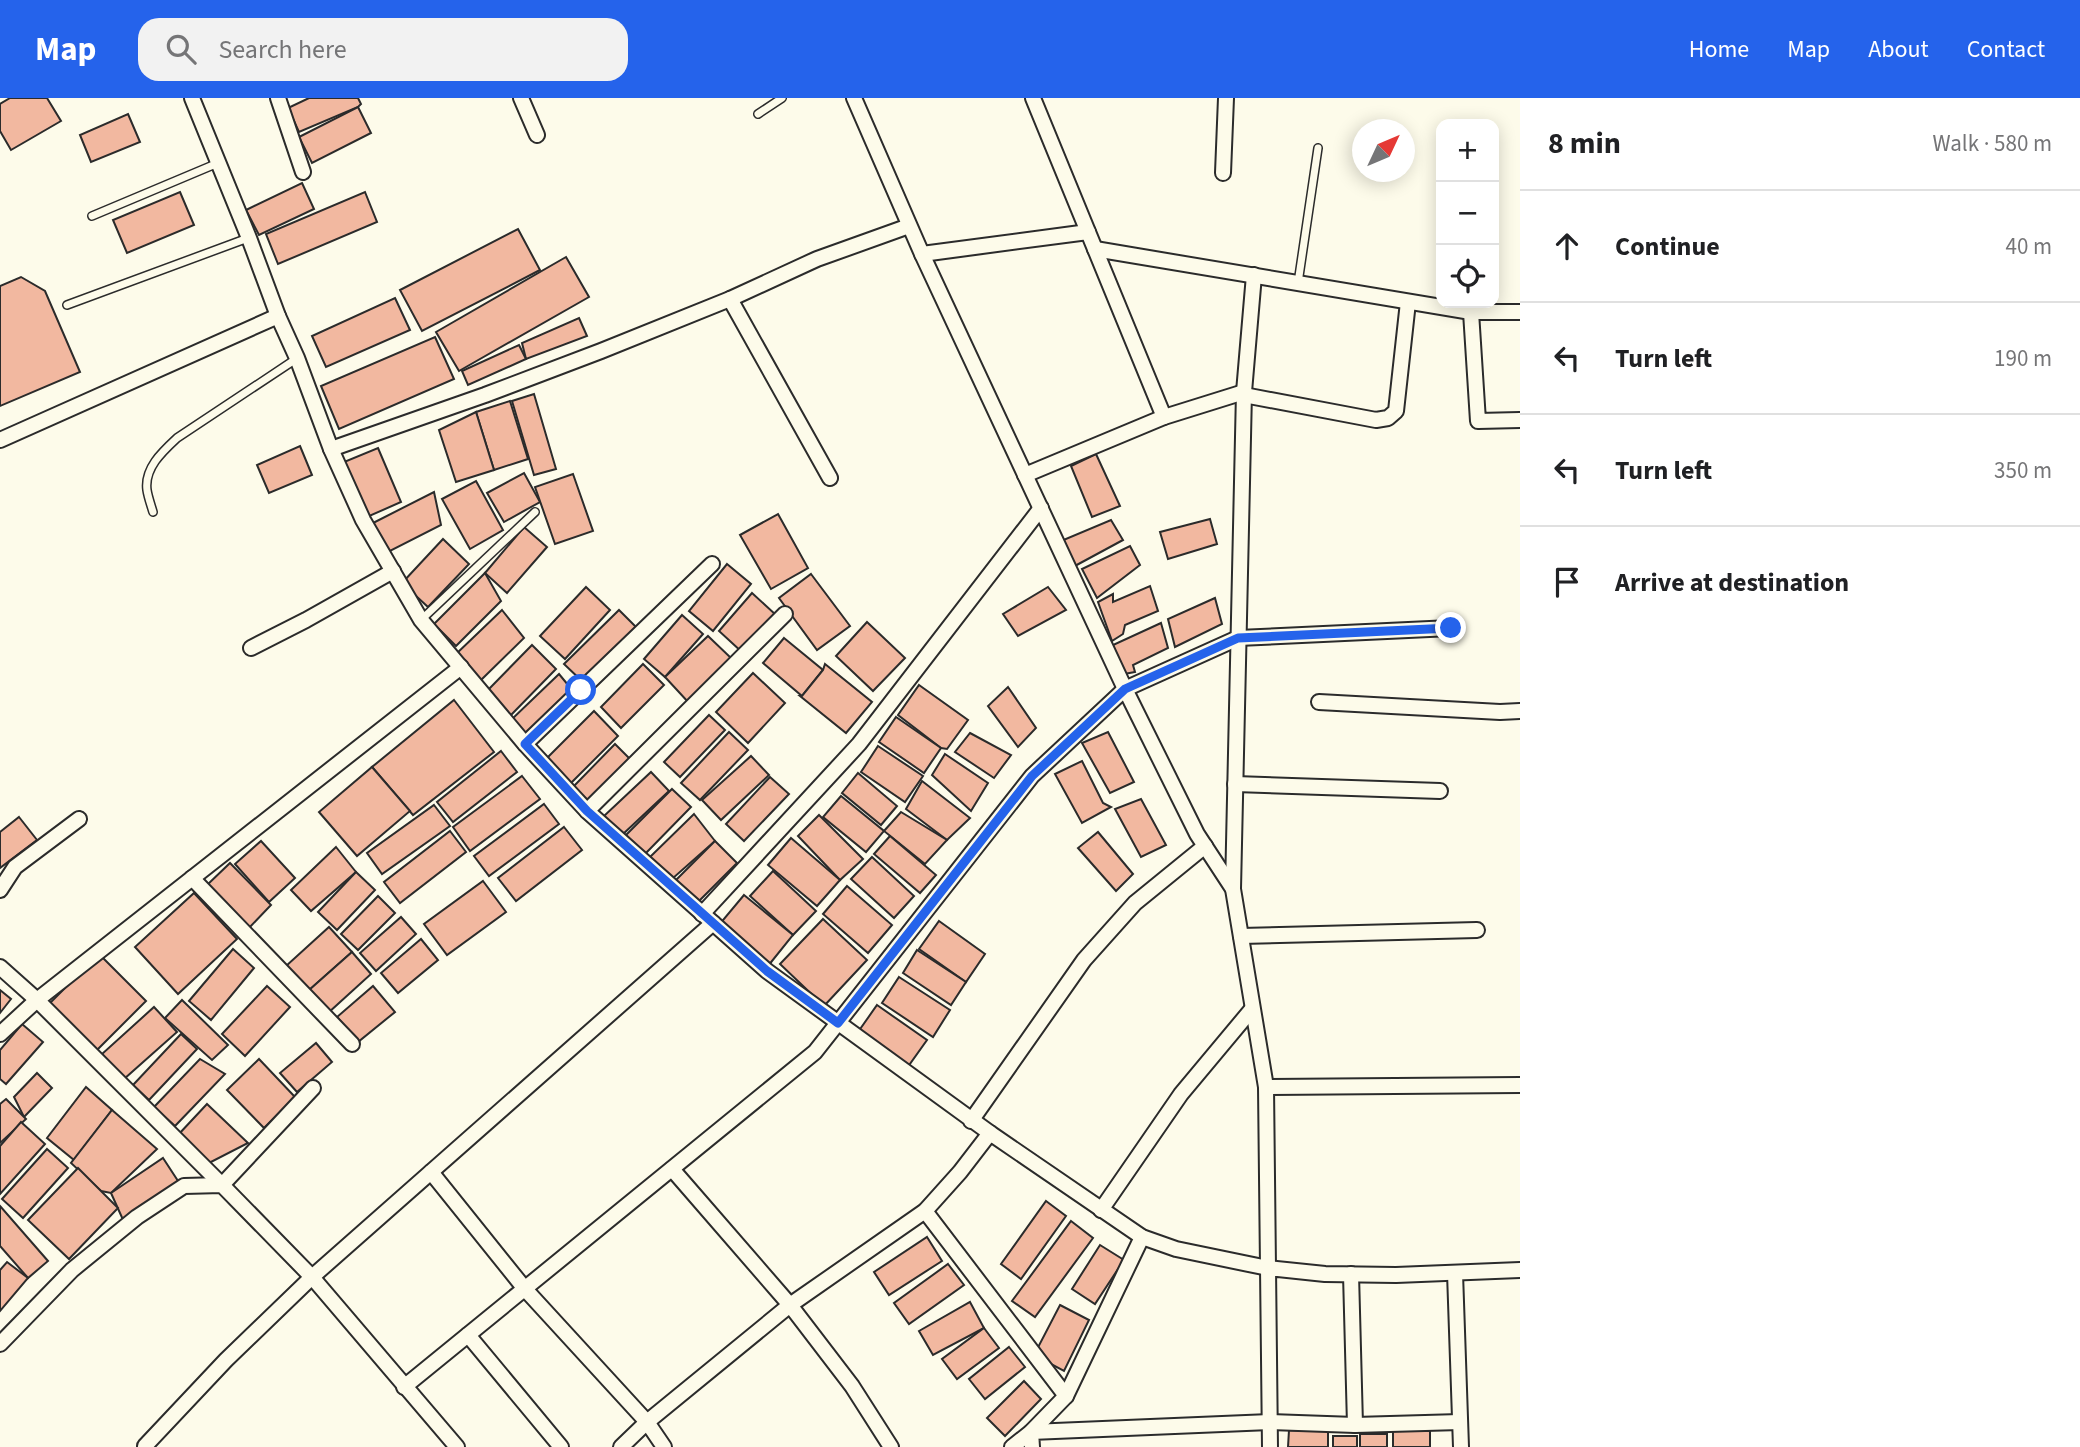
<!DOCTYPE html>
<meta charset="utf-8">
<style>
:root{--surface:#fff;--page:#f2f2f2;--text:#202124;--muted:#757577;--line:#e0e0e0;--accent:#2563eb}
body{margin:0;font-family:"Source Sans 3",sans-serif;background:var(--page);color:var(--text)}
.controls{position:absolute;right:21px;top:21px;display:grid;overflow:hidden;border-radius:14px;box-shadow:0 4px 18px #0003}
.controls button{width:63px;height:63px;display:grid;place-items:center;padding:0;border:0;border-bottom:2px solid var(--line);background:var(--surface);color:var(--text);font:35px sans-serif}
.compass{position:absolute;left:1352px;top:21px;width:63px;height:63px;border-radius:50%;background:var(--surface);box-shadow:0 4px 18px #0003;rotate:46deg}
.stop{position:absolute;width:21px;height:21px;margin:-16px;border:5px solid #2563eb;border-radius:50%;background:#fff}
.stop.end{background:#2563eb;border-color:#fff;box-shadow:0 2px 7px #0008}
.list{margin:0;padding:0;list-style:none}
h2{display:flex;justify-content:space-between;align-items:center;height:91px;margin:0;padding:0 28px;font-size:30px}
h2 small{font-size:23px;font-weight:400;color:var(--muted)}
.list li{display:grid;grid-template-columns:46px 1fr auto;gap:21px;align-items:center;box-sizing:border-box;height:112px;padding:0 28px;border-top:2px solid var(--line)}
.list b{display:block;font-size:26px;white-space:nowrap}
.list em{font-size:23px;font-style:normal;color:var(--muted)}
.icon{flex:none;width:38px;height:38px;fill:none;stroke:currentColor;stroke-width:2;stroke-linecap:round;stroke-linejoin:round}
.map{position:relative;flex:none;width:1520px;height:1349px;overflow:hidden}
header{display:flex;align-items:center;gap:42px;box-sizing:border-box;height:98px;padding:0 35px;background:var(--accent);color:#fff}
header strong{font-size:33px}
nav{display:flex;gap:38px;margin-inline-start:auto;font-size:24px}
.search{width:490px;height:63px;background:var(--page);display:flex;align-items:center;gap:18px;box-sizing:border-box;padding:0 24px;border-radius:21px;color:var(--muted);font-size:26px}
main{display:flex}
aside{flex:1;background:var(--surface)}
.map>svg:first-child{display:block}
</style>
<header>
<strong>Map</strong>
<div class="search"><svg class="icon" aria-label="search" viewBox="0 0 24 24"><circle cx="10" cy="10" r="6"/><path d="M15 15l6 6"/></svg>Search here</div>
<nav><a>Home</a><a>Map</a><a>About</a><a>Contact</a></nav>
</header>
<main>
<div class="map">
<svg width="1520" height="1349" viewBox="0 0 1520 1349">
<rect width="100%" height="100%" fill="#fdfbea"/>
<!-- building -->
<g fill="#f2b8a0" stroke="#2b2b2b" stroke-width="2">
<polygon points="10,0 47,0 61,23 11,52 0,33 0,6"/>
<polygon points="309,0 358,0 361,6 358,9 299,34 288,10"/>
<polygon points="358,9 371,35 312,65 299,39"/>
<polygon points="128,16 140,44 91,64 80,37"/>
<polygon points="302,85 314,111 259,137 246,112"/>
<polygon points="180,94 194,127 127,155 113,122"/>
<polygon points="365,94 377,124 278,166 266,136"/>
<polygon points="518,131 540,172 422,233 400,192"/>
<polygon points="566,159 589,199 459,273 436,234"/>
<polygon points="21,179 45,193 80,274 0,308 0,188"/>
<polygon points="395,200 410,232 326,269 312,238"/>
<polygon points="579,220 587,238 526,261 522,245"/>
<polygon points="435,239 454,281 339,331 321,288"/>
<polygon points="519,247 526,261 468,287 462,273"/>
<polygon points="534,296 556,371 534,377 512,303"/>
<polygon points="510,303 528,361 494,372 476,314"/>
<polygon points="476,314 494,372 456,384 439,332"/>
<polygon points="300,348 312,377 269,395 257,367"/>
<polygon points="378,350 401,404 367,419 344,364"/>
<polygon points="1096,356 1120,408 1092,419 1071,368"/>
<polygon points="524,375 540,404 504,424 487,395"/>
<polygon points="573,376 593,433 555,446 535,389"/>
<polygon points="476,383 503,432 470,451 442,401"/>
<polygon points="434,394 441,427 388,454 373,425"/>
<polygon points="778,416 808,470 771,491 740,437"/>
<polygon points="1210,421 1217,446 1168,461 1160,434"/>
<polygon points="1111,422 1123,442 1073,469 1061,443"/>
<polygon points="524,429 547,449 507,495 485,475"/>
<polygon points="443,441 469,466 428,509 402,485"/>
<polygon points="1130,448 1140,467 1097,500 1082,471"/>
<polygon points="727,466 751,486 713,533 689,513"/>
<polygon points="485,475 501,503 456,548 434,526"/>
<polygon points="811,476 850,528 817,552 779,500"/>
<polygon points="1150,488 1158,513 1125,527 1123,536 1112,543 1098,504 1113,496 1113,504"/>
<polygon points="586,489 610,512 565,561 540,538"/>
<polygon points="1048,489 1066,512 1018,538 1003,516"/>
<polygon points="752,495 776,517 743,555 719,533"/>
<polygon points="1215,500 1222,526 1175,549 1168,521"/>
<polygon points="502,512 524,540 480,583 455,557"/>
<polygon points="619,512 639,532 584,585 564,566"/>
<polygon points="682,517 703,536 665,579 644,561"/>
<polygon points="867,524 905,560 873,593 836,558"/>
<polygon points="1161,525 1168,550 1133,567 1135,574 1124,576 1113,547"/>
<polygon points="708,538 731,560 689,605 665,579"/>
<polygon points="784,540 823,572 802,598 763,565"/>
<polygon points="532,547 556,571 511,617 487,593"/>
<polygon points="643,566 664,587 621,630 601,609"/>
<polygon points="825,566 872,604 846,635 800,598 802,598 823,572"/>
<polygon points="753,575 785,605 748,645 716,614"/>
<polygon points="559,576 573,593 527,639 511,622"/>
<polygon points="919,587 968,622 947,651 941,650 898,617"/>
<polygon points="1008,589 1036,630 1018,649 988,608"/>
<polygon points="454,602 494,654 413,717 372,669"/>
<polygon points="594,613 618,638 570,686 545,662"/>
<polygon points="709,617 725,632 680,679 664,664"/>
<polygon points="896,619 941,650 924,675 879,644"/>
<polygon points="729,634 748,652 700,702 681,685"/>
<polygon points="1108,634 1134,684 1110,695 1082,645"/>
<polygon points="970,635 1011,657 994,680 955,654"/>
<polygon points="615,646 632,663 591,705 573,689"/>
<polygon points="878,648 923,678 905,704 861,674"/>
<polygon points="501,653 517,674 453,724 437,704"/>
<polygon points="945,656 988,685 971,713 932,677"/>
<polygon points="751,658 769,677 721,722 702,702"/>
<polygon points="1082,663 1103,705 1111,709 1082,725 1055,676"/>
<polygon points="372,669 410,713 357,758 319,714"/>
<polygon points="651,674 669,693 622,737 604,718"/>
<polygon points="858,675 897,708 881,727 842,695"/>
<polygon points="522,678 540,701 470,753 453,729"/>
<polygon points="770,679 789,696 744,743 726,726"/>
<polygon points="922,683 970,720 947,742 906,711"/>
<polygon points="672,691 691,709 645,756 626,737"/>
<polygon points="841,698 884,733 866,754 823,719"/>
<polygon points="1141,701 1166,747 1141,759 1115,711"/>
<polygon points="544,706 559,726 489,778 474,758"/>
<polygon points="434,707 450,728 382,776 367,755"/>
<polygon points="901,714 947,742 925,766 884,733"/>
<polygon points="694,716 715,743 672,781 650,759"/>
<polygon points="819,717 863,761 840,782 798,738"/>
<polygon points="19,719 37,742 0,770 0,734"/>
<polygon points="564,729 582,752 516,803 498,780"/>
<polygon points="450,733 466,754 400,805 384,784"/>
<polygon points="1098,734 1133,776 1116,793 1078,750"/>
<polygon points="890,738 936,777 920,795 874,756"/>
<polygon points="791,740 840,782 817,808 768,767"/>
<polygon points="261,743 295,780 269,804 235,766"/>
<polygon points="715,743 737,765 697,805 675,783"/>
<polygon points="336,749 356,774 311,813 291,792"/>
<polygon points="872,759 914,798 894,820 851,781"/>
<polygon points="230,765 271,807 248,831 206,788"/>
<polygon points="773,773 816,813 793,837 750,798"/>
<polygon points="356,774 375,792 337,832 318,814"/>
<polygon points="483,783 506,814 447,857 424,826"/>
<polygon points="847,788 892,827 868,855 823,816"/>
<polygon points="194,795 237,841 178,896 135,849"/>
<polygon points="744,797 793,837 768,868 718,828"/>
<polygon points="378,798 395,815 358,852 341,836"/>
<polygon points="401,819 416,836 376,873 360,855"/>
<polygon points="823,821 867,862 824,908 780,866"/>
<polygon points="939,823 985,856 966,884 919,851"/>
<polygon points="329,829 352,854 308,893 286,868"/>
<polygon points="421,841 438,862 398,895 381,875"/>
<polygon points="233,851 254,870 211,922 189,903"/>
<polygon points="917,852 966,884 951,907 903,875"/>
<polygon points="352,854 371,876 328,915 308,893"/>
<polygon points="99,856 146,903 96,953 49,906"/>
<polygon points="899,879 950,912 933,939 882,905"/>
<polygon points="267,888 290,909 245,958 222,936"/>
<polygon points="373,888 395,914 358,944 337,919"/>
<polygon points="0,892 11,901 0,915"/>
<polygon points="182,902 228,947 212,962 165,920"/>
<polygon points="877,907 927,942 907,970 858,934"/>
<polygon points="154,909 177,934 124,981 102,956"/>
<polygon points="22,926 43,944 6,986 0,981 0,952"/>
<polygon points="181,936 197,951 149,1002 133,987"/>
<polygon points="316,945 332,964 297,994 280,975"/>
<polygon points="200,961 225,976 175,1028 154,1009"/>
<polygon points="259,961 295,999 264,1030 227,992"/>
<polygon points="37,975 52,990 24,1019 14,999"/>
<polygon points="86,989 112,1012 74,1062 47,1040"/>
<polygon points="6,1001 26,1021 0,1045 0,1006"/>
<polygon points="207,1006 248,1045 209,1065 178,1037"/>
<polygon points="112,1012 157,1051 111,1095 101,1093 71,1065"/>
<polygon points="21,1024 45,1046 0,1096 0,1048"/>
<polygon points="47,1051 68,1070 23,1120 2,1101"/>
<polygon points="163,1060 180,1086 124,1124 111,1095"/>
<polygon points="78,1070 118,1110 69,1161 28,1122"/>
<polygon points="1046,1103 1066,1118 1021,1181 1001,1166"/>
<polygon points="0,1108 48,1163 28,1180 0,1148"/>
<polygon points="1071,1123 1093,1140 1035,1219 1012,1203"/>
<polygon points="927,1139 942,1163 889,1197 874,1174"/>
<polygon points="1100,1147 1124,1162 1095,1206 1072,1191"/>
<polygon points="7,1164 28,1180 0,1213 0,1172"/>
<polygon points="948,1166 964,1187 909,1226 894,1205"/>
<polygon points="970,1204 984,1230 933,1257 919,1233"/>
<polygon points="1060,1207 1089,1222 1064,1273 1034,1257"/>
<polygon points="984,1230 999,1250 957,1281 942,1261"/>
<polygon points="1009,1249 1025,1269 985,1301 969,1281"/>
<polygon points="1024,1283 1041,1301 1005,1338 987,1320"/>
<polygon points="1289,1332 1328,1333 1328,1349 1288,1349"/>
<rect x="1393" y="1333" width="37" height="16"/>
<rect x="1360" y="1336" width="27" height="13"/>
<rect x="1333" y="1338" width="24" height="11"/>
</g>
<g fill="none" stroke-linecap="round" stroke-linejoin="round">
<!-- service casing -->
<g stroke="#2b2b2b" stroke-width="10">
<g id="service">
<polyline points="758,16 782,0"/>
<polyline points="92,118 218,65"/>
<polyline points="1298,185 1318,50"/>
<polyline points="67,207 248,140"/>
<path d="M153,414C151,407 148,399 147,392C144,370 163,353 177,340L296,261"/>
<polyline points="421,522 535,414"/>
</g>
</g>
<!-- minor casing -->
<g stroke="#2b2b2b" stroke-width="18">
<g id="minor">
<polyline points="192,0 249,140 278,218 297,260 331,351 363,422 421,522 525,646 587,713 767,873 990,1035"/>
<polyline points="278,0 303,74"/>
<polyline points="521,0 537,37"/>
<polyline points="854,0 922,156 1125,591 1197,736 1233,791 1266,989"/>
<polyline points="1033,0 1164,319"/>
<polyline points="1223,75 1226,0"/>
<polyline points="1095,151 1471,214 1520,214"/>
<polyline points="922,156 1088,134"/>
<polyline points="730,201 830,380"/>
<polyline points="1471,214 1478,323 1520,322"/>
<polyline points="1244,297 1376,322 1388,320 1396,313 1408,204"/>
<polyline points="0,342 278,218"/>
<polyline points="331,351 485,297 601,253 730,201 817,161 909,128"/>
<polyline points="1025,377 1164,319 1244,294"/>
<polyline points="251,550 306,522 393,473"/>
<polyline points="1319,604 1500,614 1520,613"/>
<polyline points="525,646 712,466"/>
<polyline points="1235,686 1440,693"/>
<polyline points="587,713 785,516"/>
<polyline points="192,780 352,946"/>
<polyline points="1233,791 1244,294 1254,177"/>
<polyline points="0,792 15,769 79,721"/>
<polyline points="702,816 859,646 1041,410"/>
<polyline points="1241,838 1477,832"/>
<polyline points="0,869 37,902 222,1087 313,990"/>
<polyline points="0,936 37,902 461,569"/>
<polyline points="971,1023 1084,862 1135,805 1205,748"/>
<polyline points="672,1071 790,1207 852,1288 891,1349"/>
<polyline points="431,1074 525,1191 647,1324 664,1349"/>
<polyline points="1101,1112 1181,996 1252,911"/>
<polyline points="925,1113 1066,1298"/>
<polyline points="1455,1175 1461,1349"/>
<polyline points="1351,1176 1355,1327"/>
<polyline points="468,1237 561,1349"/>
<polyline points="0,1246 72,1172 137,1119 184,1088 222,1087 312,1179 457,1349"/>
<polyline points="404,1289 815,954 1032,678 1125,591 1238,540 1451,530"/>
<polyline points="146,1349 145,1348 226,1262 312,1179 713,825"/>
<polyline points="621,1349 647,1324 790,1207 925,1113 960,1074 990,1035 1142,1139 1176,1151 1268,1170 1266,989 1520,987"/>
<polyline points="1012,1349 1031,1334 1066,1298 1142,1139"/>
<polyline points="1032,1349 1031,1334 1270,1324 1355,1327 1460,1324"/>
<polyline points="1270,1349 1268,1170 1325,1176 1396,1177 1520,1172"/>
</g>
</g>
<!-- service -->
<use href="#service" stroke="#fdfbea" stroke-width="7"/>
<!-- minor -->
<use href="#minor" stroke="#fdfbea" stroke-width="14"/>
</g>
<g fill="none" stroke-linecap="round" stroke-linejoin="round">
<!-- route -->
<polyline stroke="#2563eb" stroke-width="9" points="581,592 525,646 587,713 767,873 838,925 1032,678 1125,591 1238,540 1451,530"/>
</g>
</svg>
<div class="controls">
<button>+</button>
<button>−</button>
<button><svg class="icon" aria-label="locate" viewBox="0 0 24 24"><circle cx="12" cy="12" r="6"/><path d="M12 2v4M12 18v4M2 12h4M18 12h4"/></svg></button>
</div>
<svg class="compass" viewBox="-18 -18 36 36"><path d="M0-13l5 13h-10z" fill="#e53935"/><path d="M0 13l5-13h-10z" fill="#757577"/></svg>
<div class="stop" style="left:581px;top:592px"></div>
<div class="stop end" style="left:1451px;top:530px"></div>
</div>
<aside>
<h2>8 min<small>Walk · 580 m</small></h2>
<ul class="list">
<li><svg class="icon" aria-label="ahead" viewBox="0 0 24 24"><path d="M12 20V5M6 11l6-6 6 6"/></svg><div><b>Continue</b></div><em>40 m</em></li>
<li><svg class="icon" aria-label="left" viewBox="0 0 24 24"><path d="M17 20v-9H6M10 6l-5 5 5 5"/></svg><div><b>Turn left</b></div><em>190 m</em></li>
<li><svg class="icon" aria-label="left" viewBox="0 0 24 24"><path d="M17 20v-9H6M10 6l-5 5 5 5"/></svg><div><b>Turn left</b></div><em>350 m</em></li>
<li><svg class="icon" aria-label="arrive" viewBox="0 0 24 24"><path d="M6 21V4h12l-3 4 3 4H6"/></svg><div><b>Arrive at destination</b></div></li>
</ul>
</aside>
</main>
